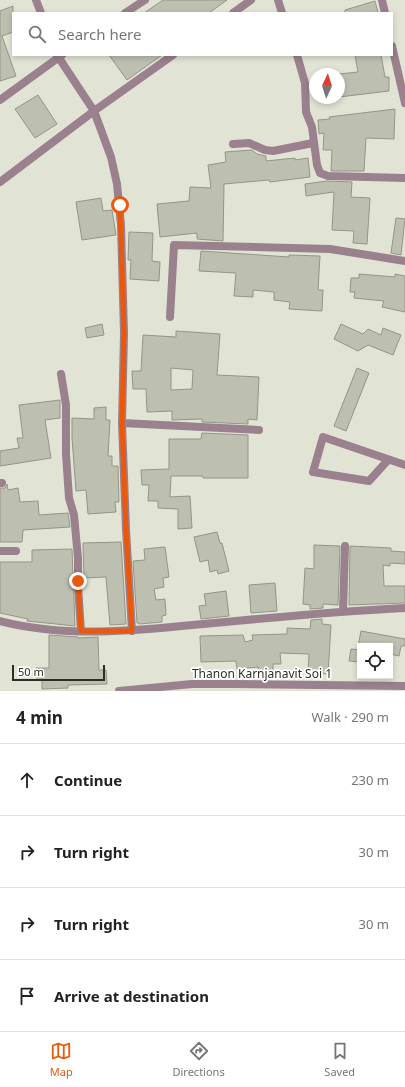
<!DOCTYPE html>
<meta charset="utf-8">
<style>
:root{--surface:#fff;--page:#f6f6f6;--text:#222;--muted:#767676;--line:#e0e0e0;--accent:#ea580c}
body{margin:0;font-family:"Noto Sans",sans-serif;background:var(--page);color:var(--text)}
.controls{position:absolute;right:12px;bottom:12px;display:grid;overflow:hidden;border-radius:0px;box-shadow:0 2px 6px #0003}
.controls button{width:36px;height:36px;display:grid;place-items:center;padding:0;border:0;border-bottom:1px solid var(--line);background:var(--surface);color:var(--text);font:20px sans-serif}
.compass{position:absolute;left:309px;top:68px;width:36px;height:36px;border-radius:50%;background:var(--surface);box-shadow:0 2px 6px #0003;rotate:4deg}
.scale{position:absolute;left:12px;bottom:10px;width:93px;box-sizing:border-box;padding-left:4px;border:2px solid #2d2e28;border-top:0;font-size:11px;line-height:14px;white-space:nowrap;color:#2d2e28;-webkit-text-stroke:3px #fff;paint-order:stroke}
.stop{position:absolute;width:12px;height:12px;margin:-9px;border:3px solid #ea580c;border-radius:50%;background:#fff}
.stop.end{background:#ea580c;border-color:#fff;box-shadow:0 1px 4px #0008}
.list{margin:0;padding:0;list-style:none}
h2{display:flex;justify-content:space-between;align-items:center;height:52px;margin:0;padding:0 16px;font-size:17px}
h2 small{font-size:13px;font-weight:400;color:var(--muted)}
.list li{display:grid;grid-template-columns:26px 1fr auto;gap:12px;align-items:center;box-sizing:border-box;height:72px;padding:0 16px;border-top:1px solid var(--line)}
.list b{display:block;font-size:15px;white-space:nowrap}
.list em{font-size:13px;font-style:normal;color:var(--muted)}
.icon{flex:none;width:22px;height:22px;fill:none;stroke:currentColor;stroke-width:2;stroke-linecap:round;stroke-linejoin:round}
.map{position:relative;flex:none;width:405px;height:691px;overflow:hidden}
.search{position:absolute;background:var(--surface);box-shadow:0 2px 6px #0003;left:12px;right:12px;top:12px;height:44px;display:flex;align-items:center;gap:10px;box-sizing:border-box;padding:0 14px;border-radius:0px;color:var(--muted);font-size:15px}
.sheet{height:340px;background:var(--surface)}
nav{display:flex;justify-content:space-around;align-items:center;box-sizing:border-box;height:56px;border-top:1px solid var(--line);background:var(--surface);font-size:11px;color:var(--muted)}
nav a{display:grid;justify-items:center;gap:2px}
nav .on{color:var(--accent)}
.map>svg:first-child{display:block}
</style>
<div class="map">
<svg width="405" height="691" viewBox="0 0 405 691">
<rect width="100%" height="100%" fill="#e1e4d4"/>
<!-- building -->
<g fill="#bdc0b1" stroke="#939587" fill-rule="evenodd">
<polygon points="163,0 227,0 209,13 144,13"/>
<polygon points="375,1 378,13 345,13 345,10"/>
<polygon points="13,6 13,32 2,36 16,76 0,81 0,11"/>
<polygon points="109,55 162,55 127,80"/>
<polygon points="355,55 381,55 385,77 389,77 389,91 339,97 339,74 358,72"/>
<polygon points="38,95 57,124 35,138 15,109"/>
<polygon points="395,109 394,139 366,138 364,171 331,171 332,150 323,150 324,133 319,134 318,120 330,119 329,117"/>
<polygon points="252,150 257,154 266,156 266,161 295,158 295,160 308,158 310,177 270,182 269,180 224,184 223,241 197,239 197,233 160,237 157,204 189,201 190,187 211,188 208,165 226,162 225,152"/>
<polygon points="327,181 352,182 351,197 370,198 367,244 353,243 354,231 332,230 334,192 306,196 305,184"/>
<polygon points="101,198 103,211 112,210 116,235 82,240 76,202"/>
<polygon points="396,218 405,219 401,255 391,253"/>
<polygon points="129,232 153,233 152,261 160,262 159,281 130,279 131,260 128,260"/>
<polygon points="201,251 289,257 289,255 320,256 318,290 323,290 322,311 289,309 290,302 274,300 274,292 253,290 253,297 234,296 236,273 199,271"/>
<polygon points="359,274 395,277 395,274 405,276 405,312 382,307 384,301 354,298 355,292 350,292 351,278 359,278"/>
<polygon points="102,324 104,335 87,338 85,328"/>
<polygon points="341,324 363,334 368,329 381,335 383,328 401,335 393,355 368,345 358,351 334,339"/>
<path d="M176,331L220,334L217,375L259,377L257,420L248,419V424L202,422V419L172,420V411L147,412L146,389H133L132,371H141L143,335L176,337ZM171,368L193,370L192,389L171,390Z"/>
<polygon points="357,368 369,373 346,431 334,426"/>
<polygon points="60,400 60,418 45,420 51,458 0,466 0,451 19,448 17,438 23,438 19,405"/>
<polygon points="106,407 106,420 110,420 108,456 112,456 112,466 118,466 119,502 115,502 116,512 88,514 86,490 76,491 72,438 72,418 94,419 94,408"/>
<polygon points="202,433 248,435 248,478 203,478 203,476 171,476 170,497 190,496 192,528 178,529 178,509 158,508 158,501 148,501 149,485 142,485 141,470 169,469 169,439 201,439"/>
<polygon points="7,484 8,490 18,488 20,502 38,501 39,515 68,513 70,527 23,530 22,542 0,542 0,488 5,488"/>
<polygon points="217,532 220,543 222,543 229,571 218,574 217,570 210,572 208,560 200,562 194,537"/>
<polygon points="121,542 126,624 110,625 106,577 84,578 83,543"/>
<polygon points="314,545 340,546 338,605 323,604 323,608 310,609 310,605 303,604 305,568 314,569"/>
<polygon points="350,546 391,548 391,551 405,552 405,564 390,563 390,566 383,565 384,586 405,586 405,603 349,605"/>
<polygon points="165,547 169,577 163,578 164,587 154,589 156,600 165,599 166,615 162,616 162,622 139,624 139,623 137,623 133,561 145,560 144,549"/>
<polygon points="72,549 75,626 27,621 28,619 0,613 0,562 32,562 32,550"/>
<polygon points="275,583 277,611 251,613 249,585"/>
<polygon points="226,591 229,616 201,619 199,606 206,605 204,594"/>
<polygon points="322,619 322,624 331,625 328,674 308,673 309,654 280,653 281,664 273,664 273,671 258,672 258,667 237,669 236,661 201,662 200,636 243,635 245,642 253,640 252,635 287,634 287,628 310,629 311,620"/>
<polygon points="361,631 405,639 405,646 401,646 399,656 390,654 390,646 358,646"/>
<polygon points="49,635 78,637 78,638 98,637 99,670 106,670 107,684 68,685 68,688 42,689 42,678 36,678 36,668 49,668"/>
<polygon points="351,649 360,650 360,662 349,661"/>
</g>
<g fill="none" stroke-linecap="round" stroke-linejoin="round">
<!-- minor -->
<g stroke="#9b808e" stroke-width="8">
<polyline points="36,0 41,13"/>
<polyline points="278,0 282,13"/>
<polyline points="382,0 385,13"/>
<polyline points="233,13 251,0"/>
<polyline points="392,46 405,103"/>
<polyline points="57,55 94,111 111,157 117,184 121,225 124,333 122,423 126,529 132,631"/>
<polyline points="297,55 305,83 306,112 312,127 317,165 320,173 328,176 405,178"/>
<polyline points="233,144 249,143 265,150 273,151 313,143"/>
<polyline points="0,182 94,111 173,55"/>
<polyline points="170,317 174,245 330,249 405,261"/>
<polyline points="61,374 66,405 66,454 69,498 74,515 78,558 78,586 81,631"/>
<polyline points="122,423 259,430"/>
<polyline points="388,460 369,481 313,472 323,437 405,465"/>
<polyline points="0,483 2,483"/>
<polyline points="0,551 16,551"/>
<polyline points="343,611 345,546"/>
<path d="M0,621C70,639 143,630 214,623C278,617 341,611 405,608"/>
<polyline points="119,691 192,684 236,684 405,686"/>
</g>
<!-- tertiary -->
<g stroke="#9b808e" stroke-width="8">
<polyline points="125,13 145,0"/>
<polyline points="0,100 62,55"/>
</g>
</g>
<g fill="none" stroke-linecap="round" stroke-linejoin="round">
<!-- route -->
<polyline stroke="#ea580c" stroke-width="5" points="78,581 81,631 132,631 126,529 122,423 124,333 120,205"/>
</g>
<g text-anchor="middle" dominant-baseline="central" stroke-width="3.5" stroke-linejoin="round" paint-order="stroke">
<!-- street labels -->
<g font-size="12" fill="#2d2e28" stroke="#fff">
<text x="262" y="673">Thanon Karnjanavit Soi 1</text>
</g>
</g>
</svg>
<div class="controls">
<button><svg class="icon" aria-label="locate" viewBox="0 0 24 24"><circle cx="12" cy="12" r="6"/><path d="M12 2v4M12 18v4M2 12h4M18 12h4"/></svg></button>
</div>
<svg class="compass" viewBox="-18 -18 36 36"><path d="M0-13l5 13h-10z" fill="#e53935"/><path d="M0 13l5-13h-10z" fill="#767676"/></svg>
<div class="scale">50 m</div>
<div class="stop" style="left:120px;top:205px"></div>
<div class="stop end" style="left:78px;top:581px"></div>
<div class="search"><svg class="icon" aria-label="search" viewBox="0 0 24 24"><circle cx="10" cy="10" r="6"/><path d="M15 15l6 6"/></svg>Search here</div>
</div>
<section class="sheet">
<h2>4 min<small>Walk · 290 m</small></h2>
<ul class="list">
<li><svg class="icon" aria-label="ahead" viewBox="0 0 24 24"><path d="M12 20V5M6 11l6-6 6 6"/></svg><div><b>Continue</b></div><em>230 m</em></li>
<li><svg class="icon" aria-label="right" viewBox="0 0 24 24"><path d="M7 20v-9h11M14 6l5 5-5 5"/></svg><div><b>Turn right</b></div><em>30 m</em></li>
<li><svg class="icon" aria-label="right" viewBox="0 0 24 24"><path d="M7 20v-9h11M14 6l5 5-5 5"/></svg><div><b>Turn right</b></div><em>30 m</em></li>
<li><svg class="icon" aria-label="arrive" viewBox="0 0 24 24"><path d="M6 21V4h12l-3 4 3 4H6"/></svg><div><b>Arrive at destination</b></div></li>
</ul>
</section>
<nav>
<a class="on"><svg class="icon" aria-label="map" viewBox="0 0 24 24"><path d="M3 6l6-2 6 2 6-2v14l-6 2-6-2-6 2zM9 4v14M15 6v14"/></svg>Map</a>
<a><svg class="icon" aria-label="directions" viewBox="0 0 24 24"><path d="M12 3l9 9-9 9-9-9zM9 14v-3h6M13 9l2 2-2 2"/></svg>Directions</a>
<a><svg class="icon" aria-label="saved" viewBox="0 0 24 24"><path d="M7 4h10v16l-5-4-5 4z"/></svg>Saved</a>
</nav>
